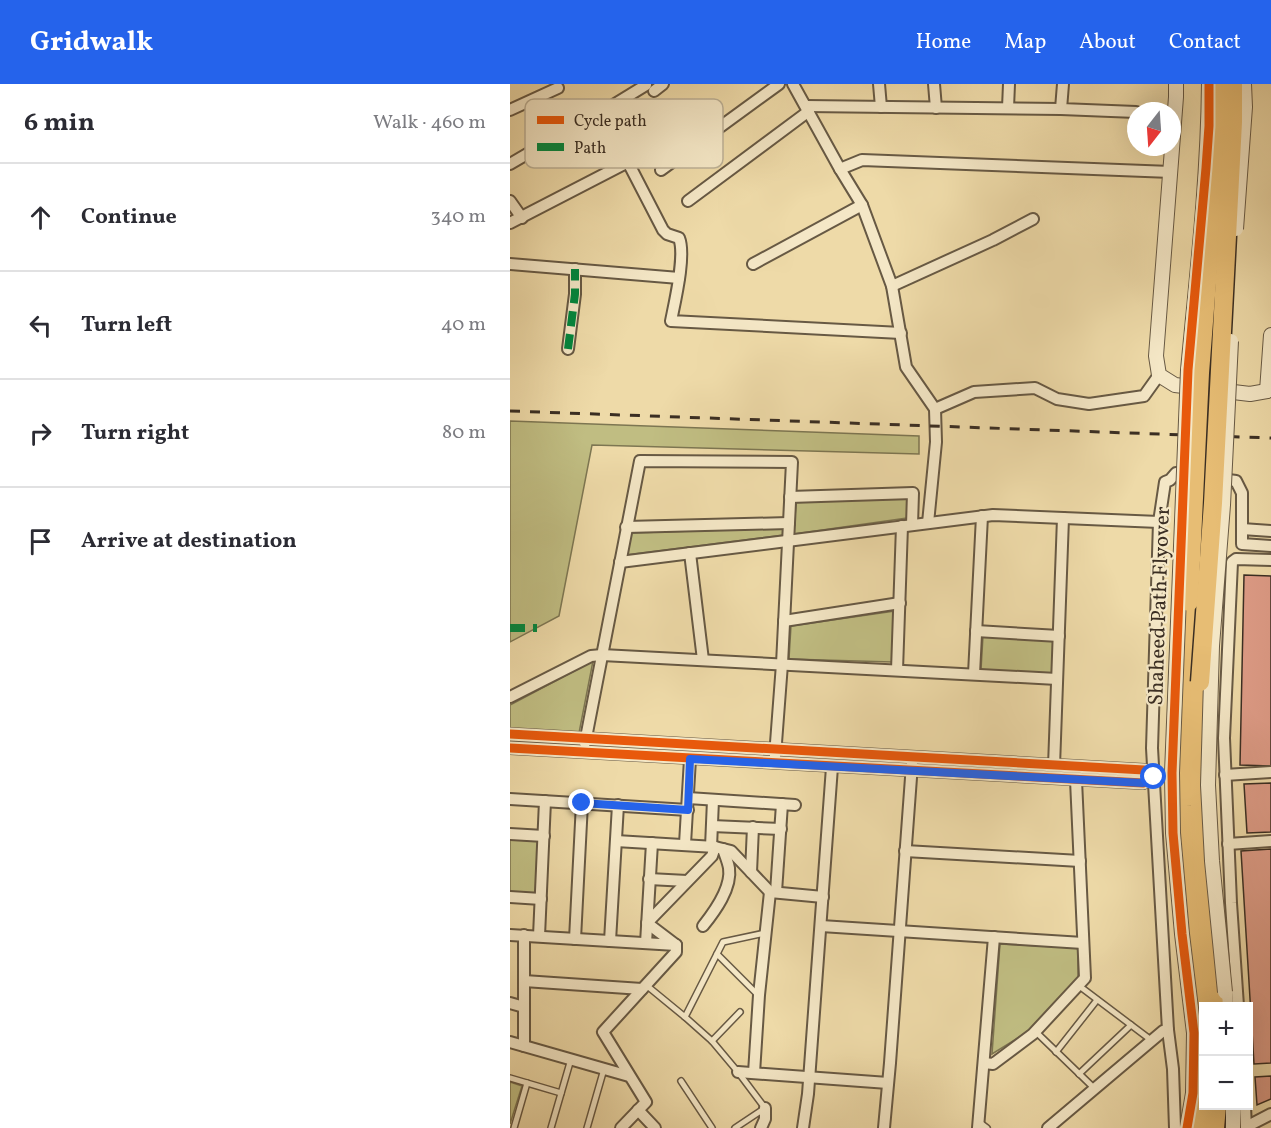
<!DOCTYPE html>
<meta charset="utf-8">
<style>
:root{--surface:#fff;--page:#f2f2f3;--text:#2b2b33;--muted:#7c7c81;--line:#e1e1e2;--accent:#2563eb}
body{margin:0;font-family:Vollkorn,serif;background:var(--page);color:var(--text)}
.controls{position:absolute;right:18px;bottom:18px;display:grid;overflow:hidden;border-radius:0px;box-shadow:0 6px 24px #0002}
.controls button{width:54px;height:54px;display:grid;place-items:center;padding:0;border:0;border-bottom:2px solid var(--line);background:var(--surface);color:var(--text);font:30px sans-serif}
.compass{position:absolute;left:617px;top:18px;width:54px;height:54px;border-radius:50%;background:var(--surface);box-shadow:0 6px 24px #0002;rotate:197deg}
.stop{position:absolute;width:18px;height:18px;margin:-14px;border:4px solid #2563eb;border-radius:50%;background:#fff}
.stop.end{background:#2563eb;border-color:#fff;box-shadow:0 2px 6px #0008}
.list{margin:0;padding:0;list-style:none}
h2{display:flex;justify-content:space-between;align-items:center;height:78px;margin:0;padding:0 24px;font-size:26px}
h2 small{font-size:20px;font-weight:400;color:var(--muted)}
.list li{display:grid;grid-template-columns:39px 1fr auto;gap:18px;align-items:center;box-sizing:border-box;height:108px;padding:0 24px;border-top:2px solid var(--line)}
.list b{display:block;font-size:22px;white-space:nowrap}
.list em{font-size:20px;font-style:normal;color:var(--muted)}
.icon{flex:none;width:33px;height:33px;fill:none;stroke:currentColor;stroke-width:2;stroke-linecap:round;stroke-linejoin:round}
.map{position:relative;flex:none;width:761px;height:1044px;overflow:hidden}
header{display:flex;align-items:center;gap:36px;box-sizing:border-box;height:84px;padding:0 30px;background:var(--accent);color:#fff}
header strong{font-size:28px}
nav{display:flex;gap:33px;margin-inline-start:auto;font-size:21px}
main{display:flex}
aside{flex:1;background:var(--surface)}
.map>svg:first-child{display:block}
</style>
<header>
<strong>Gridwalk</strong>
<nav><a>Home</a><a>Map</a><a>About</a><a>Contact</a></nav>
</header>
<main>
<aside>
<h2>6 min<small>Walk · 460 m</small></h2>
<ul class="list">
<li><svg class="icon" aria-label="ahead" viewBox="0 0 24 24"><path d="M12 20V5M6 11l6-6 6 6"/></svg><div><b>Continue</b></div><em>340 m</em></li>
<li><svg class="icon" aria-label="left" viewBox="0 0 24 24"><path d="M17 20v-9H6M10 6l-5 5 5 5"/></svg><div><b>Turn left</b></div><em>40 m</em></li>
<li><svg class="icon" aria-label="right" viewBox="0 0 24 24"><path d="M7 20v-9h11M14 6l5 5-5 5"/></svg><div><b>Turn right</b></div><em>80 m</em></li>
<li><svg class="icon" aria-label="arrive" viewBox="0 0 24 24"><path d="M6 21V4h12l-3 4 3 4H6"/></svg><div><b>Arrive at destination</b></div></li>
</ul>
</aside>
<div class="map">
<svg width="761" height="1044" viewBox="0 0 761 1044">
<rect width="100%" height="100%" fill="#eedaa8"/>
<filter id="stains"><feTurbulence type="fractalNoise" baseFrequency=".00333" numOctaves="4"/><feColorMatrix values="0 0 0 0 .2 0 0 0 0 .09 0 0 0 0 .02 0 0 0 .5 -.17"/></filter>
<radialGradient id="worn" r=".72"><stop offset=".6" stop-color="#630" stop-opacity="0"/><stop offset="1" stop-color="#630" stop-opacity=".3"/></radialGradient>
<!-- green -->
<g fill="#c0bd82" stroke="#7d7652" stroke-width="1.5">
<polygon points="0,337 409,352 409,370 82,361 49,532 0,558"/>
<polygon points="398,414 397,434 284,450 286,418"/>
<polygon points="274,444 274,451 116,471 120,449"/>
<polygon points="385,527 382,578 279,575 281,542"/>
<polygon points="473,552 544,556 542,590 471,586"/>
<polygon points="83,577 69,649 0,645 0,621"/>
<polygon points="0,754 29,756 26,812 0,810"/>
<polygon points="490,860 568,864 568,894 516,949 482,970"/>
<polygon points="0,998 12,1002 0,1040"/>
</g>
<!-- building -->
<g fill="#dd9b86" stroke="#3a2e23" stroke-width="1.5">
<polygon points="734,491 761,492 761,682 730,681"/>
<polygon points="761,699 761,748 737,749 734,700"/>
<polygon points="761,765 761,979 744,980 731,767"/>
<polygon points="761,992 761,1015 747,1021 745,993"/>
</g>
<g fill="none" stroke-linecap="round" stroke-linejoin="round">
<!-- service casing -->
<g stroke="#675944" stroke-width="8">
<g id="service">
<polyline points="207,870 248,911"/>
<polyline points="136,901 175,933 202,957 228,988 255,1024 225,1044"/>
<polyline points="568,901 641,956"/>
<polyline points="175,933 213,858 255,849"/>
<polyline points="526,948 585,1005"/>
<polyline points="202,957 230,928"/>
<polyline points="546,968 587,916"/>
<polyline points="569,990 621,941"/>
<polyline points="0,994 51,1009"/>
<polyline points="171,997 202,1044"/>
<polyline points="469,1038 477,1044"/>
<polyline points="4,1044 17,999"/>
<polyline points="41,1044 61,975"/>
<polyline points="77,1044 94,985"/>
</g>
</g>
<!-- minor casing -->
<g stroke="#675944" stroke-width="14">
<g id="minor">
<polyline points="283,0 330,85 352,121 382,202 396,283 425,325 426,358 418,439"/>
<polyline points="369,0 371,23"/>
<polyline points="424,0 426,24"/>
<polyline points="553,0 551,25 626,28"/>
<polyline points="144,7 153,0"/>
<polyline points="296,22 551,25"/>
<polyline points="498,24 499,0"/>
<polyline points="0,26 48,4"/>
<polyline points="92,28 136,1"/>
<path d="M0,80L29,63L92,28L153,146L157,150L169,154C176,171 165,217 161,237L391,249"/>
<polyline points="330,85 352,76 661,88"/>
<polyline points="151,86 269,0"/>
<polyline points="0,117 12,134"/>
<polyline points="178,117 299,27"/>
<polyline points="0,139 118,78"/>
<polyline points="0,180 169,194"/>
<polyline points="243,180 352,121"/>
<polyline points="382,202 483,156 523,135"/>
<polyline points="58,265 65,210 65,185"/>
<polyline points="425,325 464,308 525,304 547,315 579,320 634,312 649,291"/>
<polyline points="280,413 403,409 402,441"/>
<polyline points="116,443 279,439"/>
<polyline points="732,445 761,447"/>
<polyline points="180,469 193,576"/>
<polyline points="110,478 483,431 649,438"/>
<polyline points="274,537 390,519"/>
<polyline points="466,547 549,552"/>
<polyline points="387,586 392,442"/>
<polyline points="464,590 472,432"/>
<polyline points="0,613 81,572 92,571 547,595"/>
<polyline points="0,650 634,686 644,693 633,699 0,664"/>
<polyline points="75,659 130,377 282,378 272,580 265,672"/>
<polyline points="544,682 553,434"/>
<polyline points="715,691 761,688"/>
<polyline points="178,714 285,721"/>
<polyline points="0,715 178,726"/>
<polyline points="202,742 271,745"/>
<polyline points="0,750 34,752"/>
<polyline points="106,757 205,763 221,767 260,808 313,813"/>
<polyline points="175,760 180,675"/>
<polyline points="718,760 761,757"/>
<polyline points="201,763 203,716"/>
<polyline points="395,767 570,777"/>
<polyline points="241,788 243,743"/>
<polyline points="139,795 177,797"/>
<polyline points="266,808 272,720"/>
<polyline points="0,813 31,815"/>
<path d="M193,842C205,827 222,804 219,784C218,778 215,771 213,765"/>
<polyline points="311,842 573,859"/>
<polyline points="0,851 166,861"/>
<polyline points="14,851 14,962"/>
<polyline points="29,852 35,717"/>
<polyline points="65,855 72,719"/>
<polyline points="100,857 108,721"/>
<polyline points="136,859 142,759"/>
<polyline points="166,861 137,839 202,772 205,763"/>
<polyline points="14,897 132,905"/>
<polyline points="0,919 14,923"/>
<polyline points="728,922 721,819 714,654 722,478 726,475 761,476"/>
<polyline points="0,958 119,992"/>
<polyline points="474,979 483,980 523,950 575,894 566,696"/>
<polyline points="228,988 378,999"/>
<polyline points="244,989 249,911 260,808"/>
<polyline points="735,1022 736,1044"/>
<polyline points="128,1026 145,1044"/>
<polyline points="736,1043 761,1030"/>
<polyline points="111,1044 136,1018 93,948 166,868 166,861"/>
<polyline points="251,1044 255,1035 255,1024"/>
<polyline points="293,1044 298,1010 322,683"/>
<polyline points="374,1044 380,979 402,680"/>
<polyline points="468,1044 484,853"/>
<polyline points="538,1044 653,947 658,946"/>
<polyline points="665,1044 663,985 658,946 642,664 649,438 655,398 660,396 666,389 726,397 732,409 732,460 761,462"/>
</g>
</g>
<!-- tertiary casing -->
<g stroke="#675944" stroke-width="16">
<g id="tertiary">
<polyline points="666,0 666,13 646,272 649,291 665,301 740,310 757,307 761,301"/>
<path d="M678,286C687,191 698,96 699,0"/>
<polyline points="757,307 761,251"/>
<polyline points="715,908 716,922"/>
<polyline points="723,1022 723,1044"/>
<polyline points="677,1044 683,1009"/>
</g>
</g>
<!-- trunk casing -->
<g stroke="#3a2e23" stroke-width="21">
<g id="trunk">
<polyline points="679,518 674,615 676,722 694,984"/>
<path d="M690,598C685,706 695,815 704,922"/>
<polyline points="691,1044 694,990"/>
<polyline points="705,1044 707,1022"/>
</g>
</g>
<!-- service -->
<use href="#service" stroke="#f4e7c6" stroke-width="5"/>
<!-- minor -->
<use href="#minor" stroke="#f4e7c6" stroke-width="10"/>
<!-- tertiary -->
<use href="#tertiary" stroke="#f4e7c6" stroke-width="14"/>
<!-- trunk -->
<use href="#trunk" stroke="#e7bd74" stroke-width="18"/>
<!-- rail -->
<polyline stroke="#3a2e23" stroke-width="3" stroke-dasharray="10 10" stroke-linecap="butt" points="0,327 761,354"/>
<!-- tertiary-bridge casing -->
<g stroke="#675944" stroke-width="16" stroke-linecap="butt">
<g id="tertiary-bridge">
<polyline points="726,145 735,23 734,0"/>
<polyline points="678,286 662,689 663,749 672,850 684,949 683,1009"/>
<polyline points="715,908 702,777 698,701 702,562 713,421 721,257"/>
</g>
</g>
<!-- trunk-bridge casing -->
<g stroke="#3a2e23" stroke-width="21" stroke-linecap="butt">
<g id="trunk-bridge">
<polyline points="679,518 690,289 708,57 709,0"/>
<polyline points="690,598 703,419 723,38 723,0"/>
</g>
</g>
<!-- tertiary-bridge -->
<use href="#tertiary-bridge" stroke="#f4e7c6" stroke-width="14"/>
<!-- trunk-bridge -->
<use href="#trunk-bridge" stroke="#e7bd74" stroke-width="18"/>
<!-- quiet -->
<g stroke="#00873e" stroke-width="8" stroke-dasharray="15 8" stroke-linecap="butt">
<polyline points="58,265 65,210 65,185"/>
<polyline points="0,544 27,544"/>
</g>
<!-- cycleway casing -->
<g stroke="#f4e7c6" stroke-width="13">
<g id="cycleway">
<polyline points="0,650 634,686 644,693 633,699 0,664"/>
<polyline points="677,1044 683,1009 684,949 672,850 663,749 662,689 678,286 696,84 699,42 699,0"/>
</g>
</g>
<!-- cycleway -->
<use href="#cycleway" stroke="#e8590c" stroke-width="9"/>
</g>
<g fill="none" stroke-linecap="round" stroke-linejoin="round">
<!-- route -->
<polyline stroke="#2563eb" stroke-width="8" points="72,719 178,726 180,675 633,699 644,693"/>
</g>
<g text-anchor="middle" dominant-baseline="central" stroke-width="4.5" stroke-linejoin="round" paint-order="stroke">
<!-- street labels -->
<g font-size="21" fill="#3a2e23" stroke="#f4e7c6">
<text transform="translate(650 522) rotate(-88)">Shaheed Path Flyover</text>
</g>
</g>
<!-- legend -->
<rect x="15" y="15" width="198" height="69" rx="9" fill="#f4e7c6" stroke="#bcb095" stroke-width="1.5"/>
<rect x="27" y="32" width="27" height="8" fill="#e8590c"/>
<rect x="27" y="59" width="27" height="8" fill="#00873e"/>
<g font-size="16" fill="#3a2e23">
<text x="64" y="42">Cycle path</text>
<text x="64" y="69">Path</text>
</g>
<rect width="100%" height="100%" filter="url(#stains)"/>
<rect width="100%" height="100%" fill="url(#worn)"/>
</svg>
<div class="controls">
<button>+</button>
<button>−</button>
</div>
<svg class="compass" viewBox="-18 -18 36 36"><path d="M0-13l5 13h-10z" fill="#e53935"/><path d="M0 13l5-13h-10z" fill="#7c7c81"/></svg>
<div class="stop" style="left:644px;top:693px"></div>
<div class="stop end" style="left:72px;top:719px"></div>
</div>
</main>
